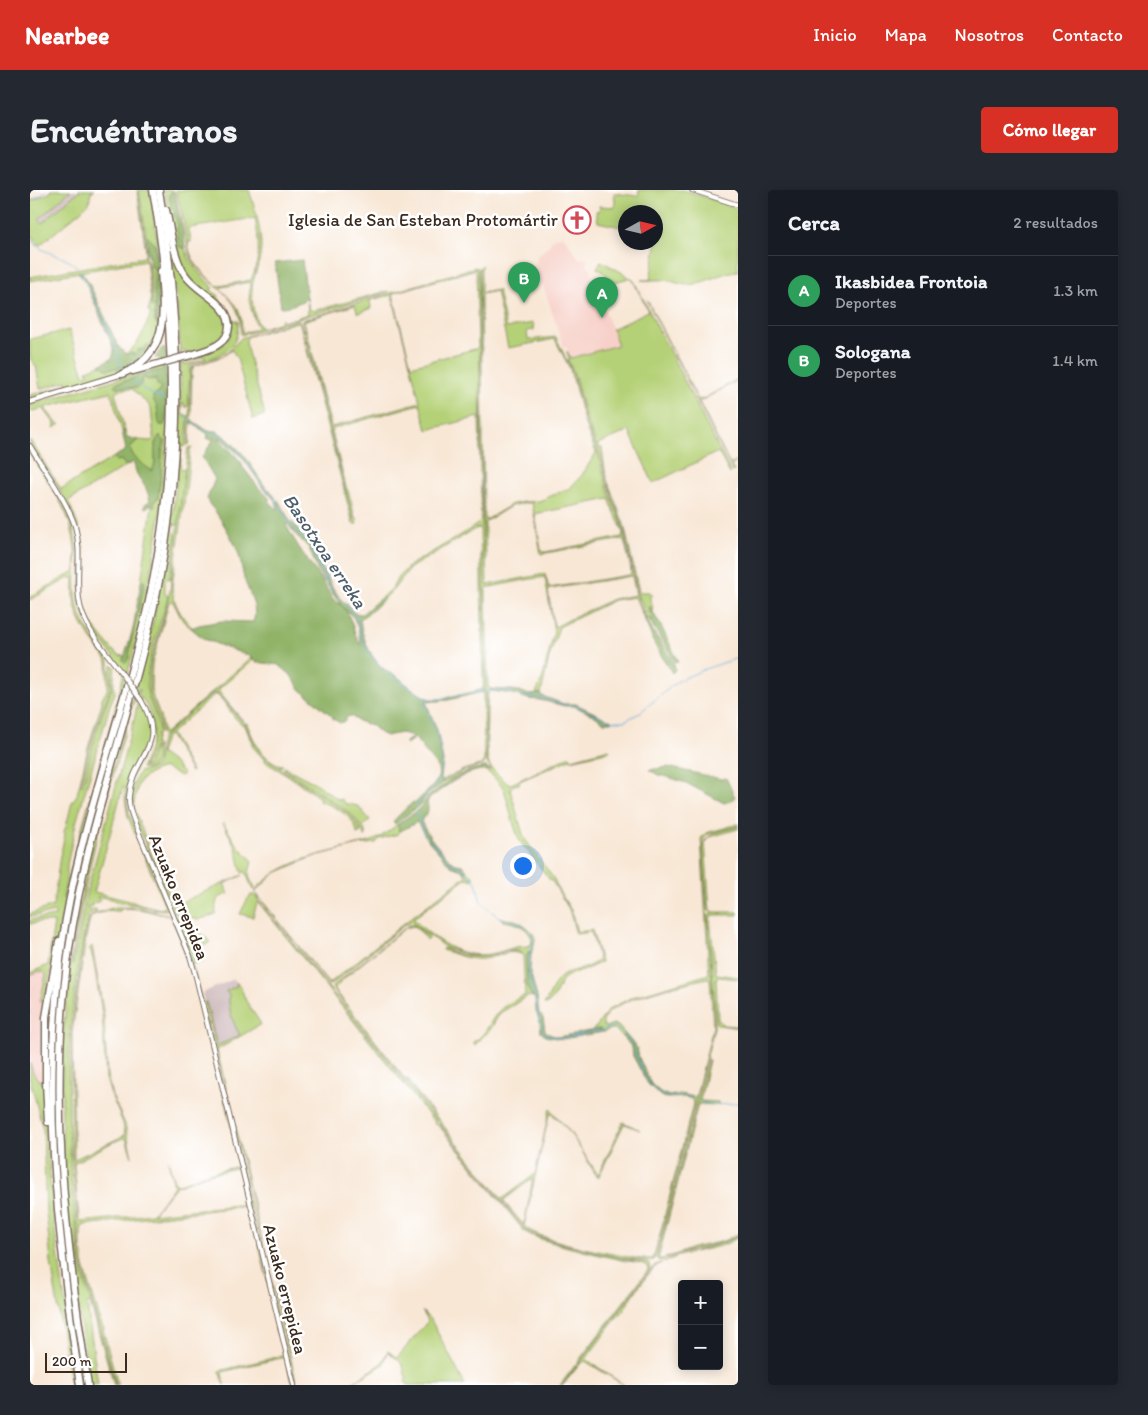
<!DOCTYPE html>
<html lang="es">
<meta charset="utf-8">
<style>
:root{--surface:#171b24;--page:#242831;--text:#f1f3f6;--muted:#9ea1a6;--line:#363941;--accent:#d93025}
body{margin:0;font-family:Itim,sans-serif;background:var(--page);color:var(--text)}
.controls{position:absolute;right:15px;bottom:15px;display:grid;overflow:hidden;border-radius:5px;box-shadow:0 2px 12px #0003}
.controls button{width:45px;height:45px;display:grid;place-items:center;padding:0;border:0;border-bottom:1px solid var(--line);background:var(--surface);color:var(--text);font:25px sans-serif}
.compass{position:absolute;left:588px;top:15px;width:45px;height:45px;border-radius:50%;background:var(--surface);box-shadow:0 2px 12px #0003;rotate:82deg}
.scale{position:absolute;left:15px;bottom:12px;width:82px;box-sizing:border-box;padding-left:5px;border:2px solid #3b2a1e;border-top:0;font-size:14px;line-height:18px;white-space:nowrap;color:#3b2a1e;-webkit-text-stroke:4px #fff;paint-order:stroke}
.you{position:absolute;left:492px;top:675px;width:18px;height:18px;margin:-12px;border:4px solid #fff;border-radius:50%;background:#1a73e8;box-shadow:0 0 0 8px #1a73e833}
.badge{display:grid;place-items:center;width:32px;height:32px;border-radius:50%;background:var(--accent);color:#fff;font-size:16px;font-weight:700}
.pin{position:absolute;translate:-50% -41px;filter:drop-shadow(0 1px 2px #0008)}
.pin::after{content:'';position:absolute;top:26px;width:18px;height:15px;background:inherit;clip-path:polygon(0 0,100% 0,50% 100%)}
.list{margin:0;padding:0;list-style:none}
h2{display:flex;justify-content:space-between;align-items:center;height:65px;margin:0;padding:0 20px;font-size:21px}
h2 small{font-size:16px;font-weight:400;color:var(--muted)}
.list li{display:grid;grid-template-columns:32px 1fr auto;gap:15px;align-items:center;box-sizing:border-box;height:70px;padding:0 20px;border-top:1px solid var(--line)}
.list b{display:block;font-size:19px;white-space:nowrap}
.list p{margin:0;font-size:16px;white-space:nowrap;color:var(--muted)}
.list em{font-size:16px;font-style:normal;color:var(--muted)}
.map{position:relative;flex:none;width:708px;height:1195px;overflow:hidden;border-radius:5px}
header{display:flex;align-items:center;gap:30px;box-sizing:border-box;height:70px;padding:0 25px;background:var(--accent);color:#fff}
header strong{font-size:24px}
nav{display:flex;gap:28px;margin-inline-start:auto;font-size:18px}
.intro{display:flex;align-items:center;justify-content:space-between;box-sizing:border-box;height:120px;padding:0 30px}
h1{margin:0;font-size:35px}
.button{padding:12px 22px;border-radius:5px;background:var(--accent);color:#fff;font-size:18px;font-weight:700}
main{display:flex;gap:30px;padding:0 30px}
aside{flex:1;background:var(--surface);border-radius:5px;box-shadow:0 2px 12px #0003}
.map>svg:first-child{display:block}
</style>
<header>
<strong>Nearbee</strong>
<nav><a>Inicio</a><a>Mapa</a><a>Nosotros</a><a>Contacto</a></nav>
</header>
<div class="intro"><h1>Encuéntranos</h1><a class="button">Cómo llegar</a></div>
<main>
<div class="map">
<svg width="708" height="1195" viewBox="0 0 708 1195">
<rect width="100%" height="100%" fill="#fff"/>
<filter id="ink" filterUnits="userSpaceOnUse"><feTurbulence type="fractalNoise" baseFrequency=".02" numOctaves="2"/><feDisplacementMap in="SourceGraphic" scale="10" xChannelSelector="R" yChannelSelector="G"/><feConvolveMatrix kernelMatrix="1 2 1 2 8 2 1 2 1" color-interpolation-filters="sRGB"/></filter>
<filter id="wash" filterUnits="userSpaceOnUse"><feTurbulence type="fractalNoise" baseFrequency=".0096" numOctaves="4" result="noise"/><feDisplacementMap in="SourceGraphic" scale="20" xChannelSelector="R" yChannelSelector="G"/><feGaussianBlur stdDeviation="1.12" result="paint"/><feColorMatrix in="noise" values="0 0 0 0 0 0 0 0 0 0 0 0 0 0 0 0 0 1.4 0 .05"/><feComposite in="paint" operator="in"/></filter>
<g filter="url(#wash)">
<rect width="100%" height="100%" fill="#f8e7d5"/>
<!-- built -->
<g fill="#f7d1c9">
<polygon points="533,45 549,69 557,68 558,77 561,77 562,103 567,102 589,155 542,168 536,156 534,157 513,95 510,90 510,85 508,84 505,76 507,67 520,54 520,52 524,48"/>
<polygon points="11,781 14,782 16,788 11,812 15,810 14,822 14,893 11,893 3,884 0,873 0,785"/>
</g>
<!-- industrial -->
<g fill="#d2bfc1">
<polygon points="41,0 49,1 12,33 8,29"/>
<polygon points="204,789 208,796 197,801 199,805 210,845 187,856 176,812 174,812 172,803"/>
</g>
<!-- green -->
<g fill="#b5d177" stroke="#787e4a" fill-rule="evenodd">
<polygon points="21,0 41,0 9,29 12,33 49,1 48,0 65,0 61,2 59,13 53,19 9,56 0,44 0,13 2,11 21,2"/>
<path d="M107,0H108L117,63L115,68L117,70L118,74L122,117V100L119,67L124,80L125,132L127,134L128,83L125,54L116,45L109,0H120L127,49L130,116L129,139L118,164L97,180L0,209V205L34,196L37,194L36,191L10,199L6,176L1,170L0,165V149L39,140L54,185L58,184L57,180L70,175L76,178H89L113,159L105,165L96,164C110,154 115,138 121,123L118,121L121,112L116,70L0,91V87L114,67L116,62Z"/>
<path d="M125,0H127C151,138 152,280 121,417C95,531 53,642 37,759C28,826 25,893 28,959C32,1038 44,1117 56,1195H52C40,1115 27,1034 24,953C22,888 25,824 33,759C48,648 89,543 115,435C139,336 147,234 141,133C139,88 132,44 125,0Z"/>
<path d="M134,0H143L139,5L142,18L145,22L144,24L148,35L147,40L149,56L153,58H155C160,74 171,86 183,97L181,101L188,105C189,112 195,113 198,119C201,124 202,127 205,131H208C209,156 196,164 174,170C168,172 164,172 160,177L158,217H155L154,213L152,214V223L158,226L156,256L151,257L149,267L151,269L150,277L152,279L155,278L148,335H144C142,339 143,341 146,344L140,389L137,388L135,391V404L138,406C131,436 116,466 117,498C118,514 129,527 129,543L127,544L124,558L113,577L117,575L127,555V570L122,577L116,579L111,578C124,553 129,531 111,507L110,512C134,542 107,567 99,596C96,606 97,617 100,626L138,719L136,720C120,719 106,714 89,713C84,709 73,707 67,707L70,711L62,714V716L57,717L58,720L64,719L67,720L60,723L57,728L49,772L39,847V927L41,985L50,1075L85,1195H84L60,1113L57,1114L68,1195H60C44,1098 30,998 32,900C32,849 36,797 44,747C61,633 102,525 127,413C147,325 154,232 149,142C146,104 142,67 137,30C141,49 144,72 156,88C165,100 179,106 189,116C195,122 198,129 198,137C196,158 171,160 155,164V161H152L151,162L152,174C158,176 168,171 175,169L174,166L158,172L155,171V169C166,165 180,162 191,156C209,143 199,121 186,110C176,101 163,94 155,82C149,72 148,60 145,49C141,33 138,16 134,0ZM109,498L110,499L105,526L57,701L43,775L42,772C52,704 68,638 87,571C94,547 99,521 109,498ZM93,597L95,598V608L98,627L135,716L134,718L130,719L64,702Z"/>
<path d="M146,0H219C225,18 231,38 231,57C231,69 226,80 223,92C220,107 223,124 230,138H232L248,133L252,129L253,132L278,124L277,108L279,119L283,121L358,101V102L211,145C210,138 211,131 208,123C201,102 174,91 163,71C156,59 157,47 154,34C152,22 148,11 146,0ZM225,28C229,51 231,68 221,90L189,96L186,95C173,84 159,70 158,52H161L159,38ZM220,92L221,96C216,110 223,124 227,137L226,139L213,143C211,139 212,133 211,128C208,114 198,108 190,98L192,97Z"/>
<path d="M609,0H654L703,16V18L708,20V81C694,81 674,94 658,95C651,95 643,91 635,90C627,89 619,91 611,90H620L628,44L626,43L627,35L626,36V22H596L595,38L568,32L566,21L570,20L569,16L585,17V10L584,3L608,6Z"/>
<path d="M571,71L593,83L604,91L701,283L700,284L688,262L623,293L599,241L568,254V257L572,258L576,287L594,334L609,402H619L622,404V406H619L623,418L621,419L620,417L622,426L620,431L610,410L593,335L580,301L570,264L556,229L545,186L538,170L539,168L537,162V161L541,168L588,155L582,139L618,121L603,90L599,88L581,93C578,86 574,82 567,78Z"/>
<path d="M451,76H453L451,78V103L468,100L476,138L503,133L504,140L497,141L498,150L526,147L543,184L555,230L568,263L579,303L591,332L609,413L608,414L605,407L584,410L529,437L519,468L511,504L506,503L512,490L524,442L515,387L495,390L456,398L458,497L461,499V501L458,503C457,515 455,564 459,574C463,582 472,588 478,594H481L540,566L542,569L579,559L580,561L541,570L540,569L490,591L489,594L484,595L480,599L494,648L524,689L529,701L541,720L547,742L562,740L571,772L553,781L541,784L533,789L524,807L518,814H514C521,805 523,793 532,786C543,778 560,780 569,769L561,742L546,744L539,719L522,691L520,690L489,650L483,632L474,599L462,585L454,580H458L461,579L457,573L449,79ZM466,101L478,158L525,149L540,179L542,188L543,189L554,232L566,263L552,285L540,298L509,311L493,312L482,314L456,330H455L454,321L451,104ZM579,309L593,342L592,347L515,362L511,360L505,324ZM495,313H502L511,364L592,349L594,350L600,374L601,383L599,385L519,398L515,384L457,395L455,332L481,316ZM602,386L606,405L583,409L542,428L525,437L523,431L518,401L520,399Z"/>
<path d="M446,77L448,78L456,570L453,575L435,580L413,593V590L433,580L450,575L454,571L453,505L452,502H453V497L450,338L445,339L380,378L363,400L354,409L352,407L362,399L367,389L380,375L436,342L449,333L451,331L449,227L397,240L390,214L302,239V241L316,297C320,303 323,319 325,328L328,330L326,332L327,334H323L270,134L268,132L263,133L219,146L216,149V155L235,225L223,229L207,168L202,160L191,167L164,176L162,181L161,228L163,231L161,230L160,232L161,233L159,255H158L161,180L163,176L194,165L198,162L211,148L268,130L270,131L324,331L272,130ZM446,79L448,158L381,176L364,109L363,103ZM362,105L390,212L302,237L301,236L274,131L276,130L325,115L327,122L329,123L341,118L340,110Z"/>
<polygon points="617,110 668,210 675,208 708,189 708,190 669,212 699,273 702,274 708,271 701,276 704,281 703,282"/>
<path d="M130,176H133V180L118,182L98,190L90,192L97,197L107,198L112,187L121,190L128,188L127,195L131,198L127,204L136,224L134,203L135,200L139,198C138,280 128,360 109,439C97,492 79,543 65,596C45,666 29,738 15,810L10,813L16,784C12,779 5,783 0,785V783L18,775L24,732H10L0,734V730L25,726V722L0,727V724L23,716L30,666L35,645L34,641L36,637L42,612L47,605L58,558L72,513V508C80,499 78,493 77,483C77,478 78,474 76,469C65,453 51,438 46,419C43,409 44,398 44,388H39L0,410V407L45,381C50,332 24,302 0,264V260C15,285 34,310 43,337C51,365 41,394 49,421C55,439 68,454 79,470V480L81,497L64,543L51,594H53L66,543L82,497L81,480L82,475L85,477C84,483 83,497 85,503L80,515L46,633L37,675V686L33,708L34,709L48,651L76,553L91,495L94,481L56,430L50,412L51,365L48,340L30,301L0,254V250L31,299L84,267L86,271L91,270L96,276L38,311C45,325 50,340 53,355C54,369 51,384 52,398C52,421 63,436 77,453C82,459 86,466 94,466L93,470L99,467C102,442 110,417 115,392H111L122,316L124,317V311L128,308L131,285L132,262L134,255L125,252V277L122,281C113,274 102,269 100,257L108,250L121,251L124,248L121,219L118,214L102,199L88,200L85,202L95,241H92L83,209L80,202L16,217V220L28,234H30L24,238L25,234L13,218L0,222V215Z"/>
<path d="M162,257L160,260L156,300L142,396C142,410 151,428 162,437L161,438L153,431L143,412L141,411L139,412L122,474L121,498L123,508L130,526L133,542L135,543L221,468L224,470L220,472L189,499V502L215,533L218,534C222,549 235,574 253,575L251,577L232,564L227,558L215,533L186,502H183L133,546L131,544L129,531L119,505V484L121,470L134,426L140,400L158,258Z"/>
<path d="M186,503L215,535L226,557L235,568L319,624L326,632L331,642L327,644C327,627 302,615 289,611L290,608L256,584L238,574L223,557L216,538L205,528L193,511L187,505H184L142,542L141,544L162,582H161L140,546L138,545L135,549L130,563L144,573L153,584L150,586L135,578L124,581L111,590L108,595L103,616L123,668L143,713L147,714L213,685L194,694L199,704C186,707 185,712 186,724L168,730L151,724L150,726L145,723L143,720L107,634C100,615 99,600 109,582C115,580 122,581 126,575C130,570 128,556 132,549C134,545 179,506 182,504C184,504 185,504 186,503Z"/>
<polygon points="254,577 285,593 309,610 312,609 314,613 328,616 340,630 333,636 336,644 335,647 328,632 320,623 254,579"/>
<path d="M193,633C199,640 202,650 209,657C214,664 219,664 222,672C219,681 217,688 224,695L223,697H226L223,700L215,681L212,683L206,658Z"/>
<path d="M368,634L369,642L368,644L349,649L346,653L327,655L285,666L245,683L226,701V703L298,793H300L382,727L432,689L436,686L434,682L437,681L443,686L442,690L438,688L435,689L384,728V730C406,750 429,769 460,764C469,763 477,759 486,757C491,756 496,757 501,755L502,748C495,735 486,733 473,731L471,728L472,727C476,730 479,729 484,730C491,732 504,740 505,749C505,753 502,760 501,765L500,760L499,761L496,768L497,796L503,807L498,806L470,823L460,840L445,855L443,852C456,846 459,832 468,822C475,814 486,810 495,805L493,766L491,764C478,759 465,768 452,769C438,770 425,764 412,760L413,758C443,771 454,767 485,761H488L494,766L489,760H480L453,766L439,765L416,758L381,732L375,734L302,794L299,795L225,703C226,698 230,695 234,692C264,665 306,663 342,651C352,647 360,640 368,634Z"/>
<path d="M708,634V636L678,644L675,647L672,652L684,821V838L625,1069L622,1071L597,1069L572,1064L506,1045L496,1040L487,1029L317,818L302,797L378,735H384L399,747L397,751L393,744L383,736L375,738L319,784L305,798V800L376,890L378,889L381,895L472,1009L478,1005L505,984L520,919L539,941L568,985L593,932L610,940L595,934H594L568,988C554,966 542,939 521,923L518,929L494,1036C508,1051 590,1066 612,1069L614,1067L615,1069H623L629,1048L663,914L662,909L655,907L638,908L639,906L649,904L665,907L666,906L683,837L680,789L677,788C654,794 586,807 574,828C573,830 573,833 573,835L576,837L583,834L588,836L595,844L592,847C583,836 586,838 573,842L570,839L561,841L567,836L578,820L602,807L679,784L671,648L676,643ZM503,988L495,1030L493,1034L474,1012V1010Z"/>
<path d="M708,637V639L680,647L675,652L680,720L685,722H708V725H682L680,729L686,784L708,787V789L690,787L686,788L688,829L693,835L708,836V838L689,835L686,833L678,726L682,723L678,720V718L673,657C674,642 696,641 708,637Z"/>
<path d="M221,705H224L495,1041L505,1046L553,1060L598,1070L619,1073L620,1079L615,1086L532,1195H530L618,1080L617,1076C609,1071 599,1072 591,1070C572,1066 553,1061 534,1056C521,1052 507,1049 495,1042L410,937L405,933L229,713H227L223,727L210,724L217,710Z"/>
<path d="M85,717L111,718L140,725L159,767L165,785L263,1195L255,1167L192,1182L194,1195L189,1181L255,1165L221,1021L219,1017L217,1016L54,1035L51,1039V1059L53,1064V1073L72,1136L74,1138L73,1140L88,1195H86L51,1072L42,967L41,846L53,755L59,728L63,724ZM92,718L109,719L139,726L141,727L163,780L210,974L208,976L179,983L147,995L144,991L138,970L144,996L128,1018L121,1024L52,1032L49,1029L44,973L83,952L95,948H96L102,967L95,934L82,906L77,885L74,826L62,756L59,759L61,761L64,773L72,824L76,888L80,902L93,933L95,945L45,969H44L42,842L56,748L60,729L63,725L82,720L83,721H90ZM206,978L211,979L218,1010L217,1014L123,1024L146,996L175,985Z"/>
<polygon points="145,727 151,729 151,730 164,735 167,739 166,741 171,745 172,744 179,750 179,753 170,758 174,771 163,774"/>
<path d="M206,792L210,796L216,811L231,834L187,860L248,1119L251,1120L250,1124L267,1195H266L174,812H176L187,856L210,845C203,834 198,818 199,805L196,801L207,796Z"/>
<polygon points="678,869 679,870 670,911 688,912 688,915 668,914 628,1069 633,1069 663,1058 693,1051 708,1044 708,1046 690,1053 659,1061 629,1071 627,1069 633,1044"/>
<path d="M0,873C3,882 5,890 14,893L16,941L25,1042L47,1195H40L21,1072L16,1021L13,940L0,889Z"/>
<path d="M708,1047C697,1056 678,1059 664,1062C653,1064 632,1071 624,1078C614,1088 599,1111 592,1123L588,1126L556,1169L594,1195L555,1171L551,1173L533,1195L625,1075L655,1064L683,1056Z"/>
<path d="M392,1121L401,1130L435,1195H378L375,1191L377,1188C373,1183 375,1181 373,1176C370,1171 363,1166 358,1162L353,1175L319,1195L351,1174L358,1161L367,1168L398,1131Z"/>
</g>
<!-- forest -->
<g fill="#90b368" stroke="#666e43" fill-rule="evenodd">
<polygon points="142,1 144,1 153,40 155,58 153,58 149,56 147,40 148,35 144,24 145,22 142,19 139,5"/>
<polygon points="116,45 125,54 128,83 127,135 125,132 124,80 119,67"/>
<path d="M272,70L277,108C270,113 260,117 251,117L245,73Z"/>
<path d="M48,82H52L58,91L88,156L96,164L102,163L105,165L108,160L113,159L118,154L119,156C104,174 99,178 76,179L75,178L70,175L82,168L84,162L82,154L56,93Z"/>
<path d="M132,158L135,159L136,163V188H139V198L135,200L134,203C136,213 138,226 134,235H130C127,229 129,224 127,218C126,213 123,212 123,206L127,204L131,198L125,191L127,188L117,190L115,187H113L112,193L107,198L86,197L84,195L86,193L98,190L112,184L132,180L133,176L129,168H125Z"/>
<path d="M160,231H163L178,241H187L198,249L214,265L236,298L240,300L246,309H244L233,298L227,288L212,267L189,247L190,250L206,266L208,270L212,273V276L228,297L239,308V311L247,319H248L246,311L248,310L260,331L266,336L271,345L279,351L288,370L303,398L312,411L316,413L324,423L332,424L352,407L354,409L344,419L330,429C332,448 341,471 358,482C362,484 365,484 368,487C375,493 390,506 400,509C409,511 442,502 453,499V502L418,510L396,512L407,540L413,571L411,588L413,591V593L398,604L390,615L365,634L363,631L364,630L383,612L386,613C393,603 415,591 407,577L385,548L376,554L375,553L382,547L380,545L371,543L356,546L350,543L342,536L328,531L322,526H319L313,532L310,533L303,529V527L270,499L260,484L249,475L226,472L219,466L174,449L161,438L169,435L192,431L223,432C229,417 218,402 214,388C211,375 210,363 203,351C198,341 192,331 185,321C182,317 178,314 177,309L185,289L175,272L172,269V267L184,249H177L178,244L160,232ZM257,333L268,347L279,358L288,381L310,414L324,428L328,438L331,453H329C324,443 322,430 316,421C313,416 308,414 304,410C299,404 296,397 292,390C279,373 266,354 256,335Z"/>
<path d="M92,241H95L97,247L108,250L100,257C102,269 113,274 122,281C129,270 120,254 130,245L133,250L135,251L132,262L131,285L128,308L124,311L125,317L122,316L121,314L116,318L114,317L115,314L120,311C117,296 113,295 107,284C105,280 105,276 103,272L96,276L91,270L86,271L84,267L96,260Z"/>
<path d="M114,391L115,392C110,417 102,442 99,467L96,473L93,471L103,439L111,392Z"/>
<polygon points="609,413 621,438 644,474 645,480 642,483 625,455 608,414"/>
<polygon points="618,417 620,417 632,438 648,471 645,472 620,431 622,426"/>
<polygon points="461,499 482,500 490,501 499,505 511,504 512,506 534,514 546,514 575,528 582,530 581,532 573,532 565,526 544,516 535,516 510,510 499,509 483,504 461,501"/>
<path d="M454,577H457L460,580C440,577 414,597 399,609L397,612C400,624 396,623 391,631C398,648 410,659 422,672L426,674L432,675L437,681L434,682L432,680L421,676L398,650L387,632L369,642L368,634L389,619L400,605L422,589L438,581Z"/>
<polygon points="638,577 691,589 696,588 705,607 701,611 694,613 656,593 638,587 629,585 619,580"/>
<polygon points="500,760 501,765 500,780 501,785 507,807 509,823 513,828 515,841 521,845 528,847 570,839 573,842 532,849 515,846 511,842 510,832 506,821 505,809 499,802 497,796 496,768"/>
<polygon points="595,844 607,858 609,868 621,894 630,902 639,906 638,908 632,907 618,894 603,866 602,857 592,847"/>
</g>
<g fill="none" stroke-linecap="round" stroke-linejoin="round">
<!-- stream -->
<g stroke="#68acdd" stroke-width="1">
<polyline points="0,11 13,4 17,0"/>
<path d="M0,48C12,66 33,63 47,77"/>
<polyline points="50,81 58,96 87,160 89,171 93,177"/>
<polyline points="102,190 118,202 133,209"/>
<polyline points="152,224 157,228"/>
<polyline points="160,230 178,243 189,244 195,249 213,267 235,299 244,307 260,334 281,357 291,381 301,398 326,427 336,459 344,470 353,479 396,509 409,509 449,501 470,500 493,506 507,507 535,515 547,516 580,531 594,531 608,524 648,491 675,479 708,468"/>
<path d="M386,616C392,608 404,598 409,590C418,572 403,532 394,515L396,509"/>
<path d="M386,622L395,645L420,672L423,675L432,677L440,687L444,689L447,695L450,710L461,721L470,728L487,732L498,739L502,744L503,754L499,765V784L512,840C517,847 525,848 533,848L573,840L584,836C592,842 600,850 604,860C611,875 615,898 633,905C643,909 654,904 664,908"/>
<path d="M669,911C681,916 696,915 708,913"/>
</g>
</g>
</g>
<g filter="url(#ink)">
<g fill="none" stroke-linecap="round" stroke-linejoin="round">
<!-- tertiary casing -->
<g stroke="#7d6c5e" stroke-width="6">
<g id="tertiary">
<polyline points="662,0 708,15"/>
<path d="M0,256C15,281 36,309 45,336C52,361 46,384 49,409C52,436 74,459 90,481"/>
<path d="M111,510C139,557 102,566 99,606C98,616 102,626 106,636L160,766L166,787L264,1195"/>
</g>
</g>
<!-- secondary casing -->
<g stroke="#7d6c5e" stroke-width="7">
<polyline id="secondary" points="0,212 92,184"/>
</g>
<!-- motorway casing -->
<g stroke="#7d6c5e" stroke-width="9">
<g id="motorway">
<path d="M136,20C141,41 143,68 156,86C165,98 178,104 188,114C194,119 198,126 199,134C200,157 173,161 157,166"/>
<polyline points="103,181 132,173"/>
<path d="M92,184C139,164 134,124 131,81"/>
<polyline points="18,932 16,892 16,827 29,751"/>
<path d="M50,1195C26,1037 9,888 36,729C55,621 95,518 119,411C148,276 147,136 123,0"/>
<path d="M58,1195C35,1050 18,906 39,759C56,640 100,528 125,411C154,274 152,138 129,0"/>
</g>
</g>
<!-- tertiary -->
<use href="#tertiary" stroke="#fff" stroke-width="4"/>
<!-- secondary -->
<use href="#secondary" stroke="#fff" stroke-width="4.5"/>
<!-- motorway -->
<use href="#motorway" stroke="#fff" stroke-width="6"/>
<!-- tertiary-bridge casing -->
<g stroke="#7d6c5e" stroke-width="6" stroke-linecap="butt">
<polyline id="tertiary-bridge" points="90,481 111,510"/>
</g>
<!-- motorway-bridge casing -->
<g stroke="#7d6c5e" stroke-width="9" stroke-linecap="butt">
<polyline id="motorway-bridge" points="132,173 157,166"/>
</g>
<!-- tertiary-bridge -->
<use href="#tertiary-bridge" stroke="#fff" stroke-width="4"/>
<!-- motorway-bridge -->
<use href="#motorway-bridge" stroke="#fff" stroke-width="6"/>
</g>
</g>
<!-- icons -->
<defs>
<g id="church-ring" transform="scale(1.4375)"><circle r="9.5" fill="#fff" stroke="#d1495b" stroke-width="1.5"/><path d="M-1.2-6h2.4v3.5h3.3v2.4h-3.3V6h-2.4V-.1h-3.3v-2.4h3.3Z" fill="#d1495b"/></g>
</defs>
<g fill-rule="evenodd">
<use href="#church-ring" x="547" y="30"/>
</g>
<g text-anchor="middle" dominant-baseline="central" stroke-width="5" stroke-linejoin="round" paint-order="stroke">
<!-- poi labels -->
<g font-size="18" fill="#3b2a1e" stroke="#fff" text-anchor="end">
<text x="528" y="30">Iglesia de San Esteban Protomártir</text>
</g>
<!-- street labels -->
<g font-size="18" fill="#3b2a1e" stroke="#fff">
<text transform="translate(149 707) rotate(68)">Azuako errepidea</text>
<text transform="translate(255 1099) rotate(76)">Azuako errepidea</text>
</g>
<!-- water labels -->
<g font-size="19" font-style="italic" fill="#4d5e6a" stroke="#fff">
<text transform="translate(295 361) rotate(56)">Basotxoa erreka</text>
</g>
</g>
</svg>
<div class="controls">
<button>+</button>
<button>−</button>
</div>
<svg class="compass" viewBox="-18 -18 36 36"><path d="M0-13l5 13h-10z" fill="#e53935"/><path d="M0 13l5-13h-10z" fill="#9ea1a6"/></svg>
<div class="scale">200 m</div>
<div class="you"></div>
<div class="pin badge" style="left:572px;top:128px;background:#2e9e5b">A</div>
<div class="pin badge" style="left:494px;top:113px;background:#2e9e5b">B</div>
</div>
<aside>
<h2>Cerca<small>2 resultados</small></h2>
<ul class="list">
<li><span class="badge" style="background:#2e9e5b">A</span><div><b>Ikasbidea Frontoia</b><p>Deportes</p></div><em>1.3 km</em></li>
<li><span class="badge" style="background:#2e9e5b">B</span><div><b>Sologana</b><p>Deportes</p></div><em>1.4 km</em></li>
</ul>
</aside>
</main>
